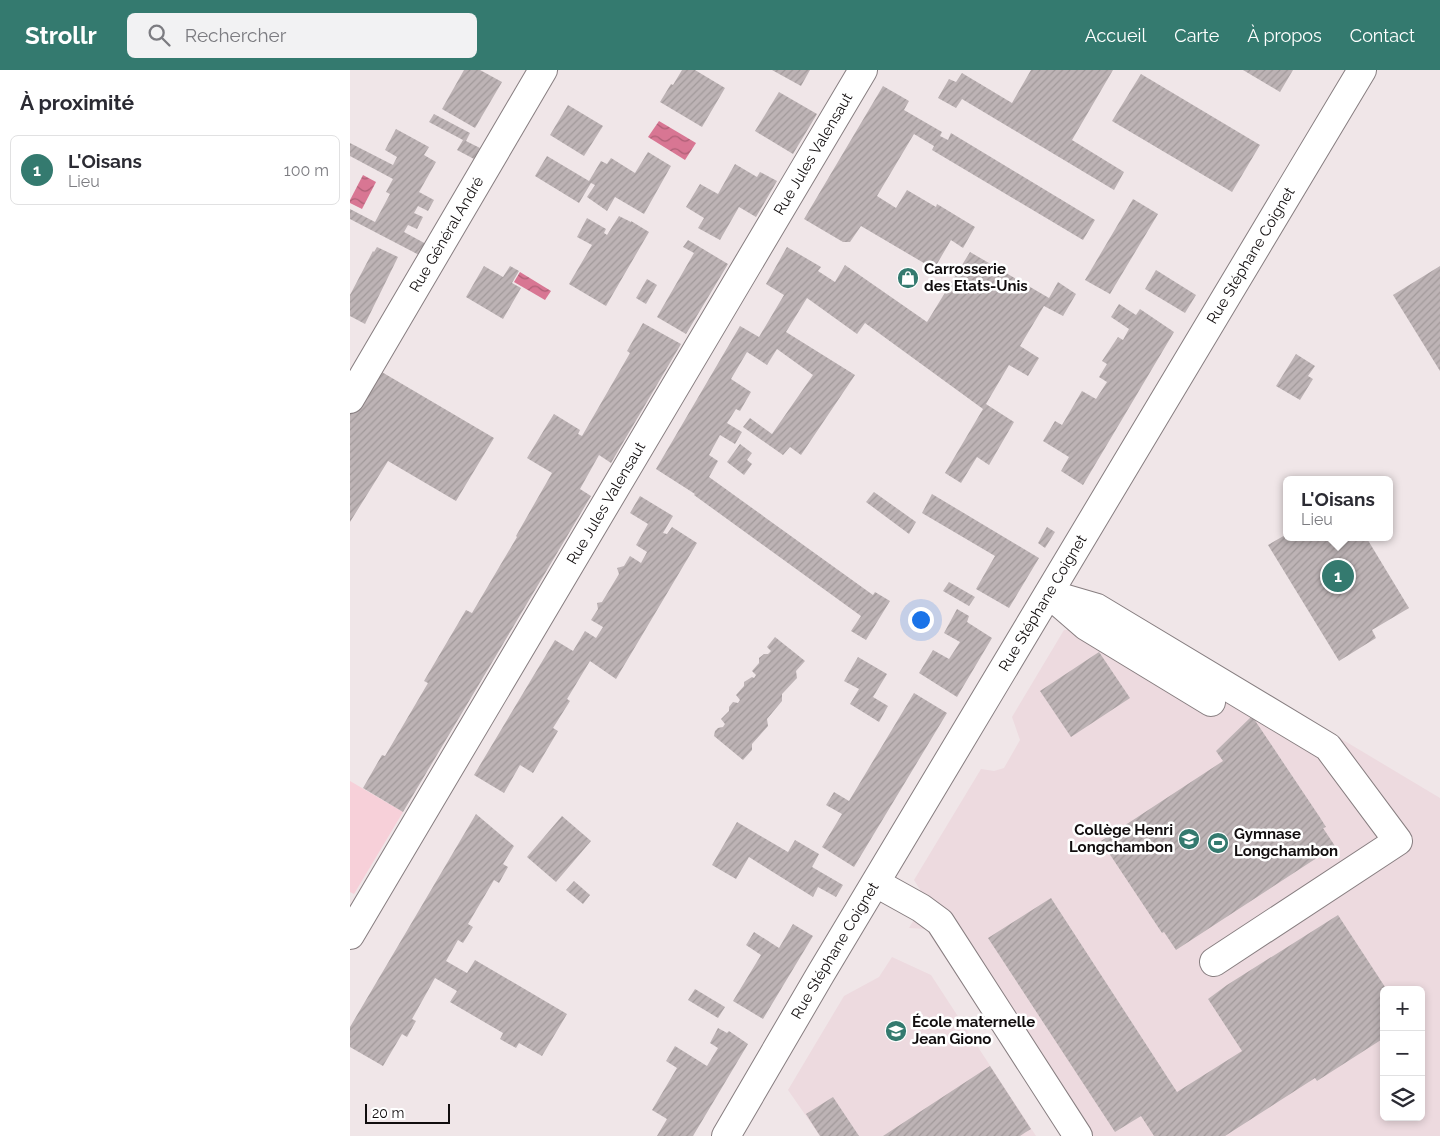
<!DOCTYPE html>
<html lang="fr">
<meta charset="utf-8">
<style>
:root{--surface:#fff;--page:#f2f2f3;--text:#2b2b33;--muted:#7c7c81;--line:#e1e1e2;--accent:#347a6f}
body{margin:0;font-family:Raleway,sans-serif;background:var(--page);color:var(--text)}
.controls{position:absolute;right:15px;bottom:15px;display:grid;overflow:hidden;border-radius:8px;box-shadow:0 2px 8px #0003}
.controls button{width:45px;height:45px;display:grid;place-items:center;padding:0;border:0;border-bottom:1px solid var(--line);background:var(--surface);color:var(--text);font:25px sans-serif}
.scale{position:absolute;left:15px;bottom:12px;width:85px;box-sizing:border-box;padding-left:5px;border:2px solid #110d0e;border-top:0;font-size:14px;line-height:18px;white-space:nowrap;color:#110d0e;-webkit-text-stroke:4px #fff;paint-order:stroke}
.you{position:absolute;left:570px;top:549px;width:18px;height:18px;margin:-12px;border:4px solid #fff;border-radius:50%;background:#1a73e8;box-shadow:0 0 0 8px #1a73e833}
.badge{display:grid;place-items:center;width:32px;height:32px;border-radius:50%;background:var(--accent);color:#fff;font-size:16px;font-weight:700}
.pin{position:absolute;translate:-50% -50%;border:2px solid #fff;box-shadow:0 1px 5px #0006}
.popup{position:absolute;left:933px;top:406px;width:110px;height:65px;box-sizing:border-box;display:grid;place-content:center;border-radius:8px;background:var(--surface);filter:drop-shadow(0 1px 4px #0005);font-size:16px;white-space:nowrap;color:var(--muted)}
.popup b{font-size:19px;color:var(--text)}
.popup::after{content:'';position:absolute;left:50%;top:100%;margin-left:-10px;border:10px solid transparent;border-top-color:var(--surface)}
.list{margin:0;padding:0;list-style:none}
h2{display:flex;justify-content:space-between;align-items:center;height:65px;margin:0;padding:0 20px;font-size:21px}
h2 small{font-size:16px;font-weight:400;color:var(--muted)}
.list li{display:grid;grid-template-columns:32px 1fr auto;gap:15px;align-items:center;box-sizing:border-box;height:70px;margin:0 10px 10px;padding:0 10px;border:1px solid var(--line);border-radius:8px}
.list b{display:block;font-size:19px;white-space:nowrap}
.list p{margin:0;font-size:16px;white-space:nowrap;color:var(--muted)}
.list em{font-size:16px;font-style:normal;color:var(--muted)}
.icon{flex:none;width:28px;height:28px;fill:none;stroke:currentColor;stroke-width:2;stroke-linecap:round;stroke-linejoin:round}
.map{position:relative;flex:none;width:1090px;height:1066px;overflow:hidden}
header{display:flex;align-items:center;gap:30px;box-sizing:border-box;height:70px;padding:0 25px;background:var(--accent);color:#fff}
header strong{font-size:24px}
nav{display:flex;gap:28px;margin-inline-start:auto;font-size:18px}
.search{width:350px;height:45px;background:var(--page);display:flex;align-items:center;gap:12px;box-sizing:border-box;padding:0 18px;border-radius:8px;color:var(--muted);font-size:19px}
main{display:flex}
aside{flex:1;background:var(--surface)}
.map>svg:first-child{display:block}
</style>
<header>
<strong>Strollr</strong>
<div class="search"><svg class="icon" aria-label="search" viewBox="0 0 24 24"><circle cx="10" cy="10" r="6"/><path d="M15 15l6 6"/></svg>Rechercher</div>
<nav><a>Accueil</a><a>Carte</a><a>À propos</a><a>Contact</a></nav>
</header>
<main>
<aside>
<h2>À proximité<small></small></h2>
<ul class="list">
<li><span class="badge">1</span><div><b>L'Oisans</b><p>Lieu</p></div><em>100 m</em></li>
</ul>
</aside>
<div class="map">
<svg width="1090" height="1066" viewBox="0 0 1090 1066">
<defs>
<pattern id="water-waves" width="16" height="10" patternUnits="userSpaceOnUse" patternTransform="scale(1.25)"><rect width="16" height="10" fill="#d87693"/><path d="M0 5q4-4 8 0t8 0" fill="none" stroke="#ae5f76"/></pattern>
<pattern id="building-hatch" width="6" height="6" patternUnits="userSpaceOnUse" patternTransform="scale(1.25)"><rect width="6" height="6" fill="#bdb3b5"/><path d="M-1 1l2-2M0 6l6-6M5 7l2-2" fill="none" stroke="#a1999a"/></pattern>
</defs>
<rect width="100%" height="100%" fill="#f0e6e8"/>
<!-- built -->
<g fill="#eddadf" fill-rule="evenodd">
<path d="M754,527L1090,728V1066H712L576,859L559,858L576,829L564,810L631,699L644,701L654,698L670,670L662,647L714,560H722ZM1034,920H1071V1047H1034Z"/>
<polygon points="542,887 581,905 686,1066 470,1066 438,1020 494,926 529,907"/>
</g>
<!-- garden -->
<polygon fill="#f7d0d9" points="0,711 53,742 4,824 0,822"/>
<!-- water -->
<g fill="url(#water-waves)">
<polygon points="309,51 346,73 335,90 298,67"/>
<polygon points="13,105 26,112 12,139 0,133 0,130"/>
<polygon points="170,202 201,221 195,230 164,212"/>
</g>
<!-- building -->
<g fill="url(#building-hatch)">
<polygon points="114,0 130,0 152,12 125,58 92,39"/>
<polygon points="332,0 345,0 375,18 352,57 310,32 321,14 323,15"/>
<polygon points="422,0 460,0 451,16"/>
<polygon points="681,0 763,0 722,70 774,102 764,120 612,29 606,38 588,28 599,9 606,12 612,3 662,33"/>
<polygon points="893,0 943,0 930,22"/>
<polygon points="791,4 910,75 882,122 762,51"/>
<polygon points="533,16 559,31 554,40 592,62 590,66 598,70 601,63 745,150 733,170 582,80 584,76 564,64 527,126 546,138 557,120 586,137 587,134 625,157 613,178 601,170 584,199 511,156 500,172 493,172 454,149"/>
<polygon points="429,22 467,44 443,84 405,61"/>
<polygon points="218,35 253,56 234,86 200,65"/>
<polygon points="84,44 120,63 116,71 130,78 124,89 107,80 113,70 79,52"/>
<polygon points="46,59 79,77 74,85 86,92 69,122 84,130 78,141 68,136 64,143 73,147 67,159 58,155 54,162 78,175 71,186 0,149 0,139 25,152 40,124 36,122 43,109 0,86 0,73 43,95 47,87 35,80"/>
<polygon points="298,82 321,96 294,144 265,127 257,141 237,127 245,115 241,113 229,133 185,106 197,86 239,111 251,91 257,94 261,88 285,103"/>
<polygon points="385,94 407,107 410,102 427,111 406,147 389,137 370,170 348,158 354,148 336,137 350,114 368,124"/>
<polygon points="783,129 808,144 760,224 735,210"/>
<polygon points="269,146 281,152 281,151 299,162 256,236 219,214 242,175 227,167 237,148 256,159 254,163 257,165"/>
<polygon points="338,170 378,194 336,264 307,247 344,183 333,177"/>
<polygon points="27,177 48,187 15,254 0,246 0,225 23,181 24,182"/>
<polygon points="437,177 471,197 468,201 485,212 495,195 577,252 620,182 699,228 708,212 726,224 713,246 694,236 670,276 689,288 678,306 659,295 636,334 664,352 639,395 627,387 611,413 595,403 633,339 515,253 507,264 457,228 436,262 505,305 451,385 440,377 433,385 393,357 400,348 422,364 463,305 427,279 417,295 397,282 381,309 401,322 390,341 386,339 377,353 392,362 385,374 370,365 359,385 368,391 359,407 523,525 525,522 540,531 516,570 501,561 511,546 344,425 345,424 306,399 390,256 409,267 434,225 416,214"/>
<polygon points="134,196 153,207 160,196 169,201 162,213 171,218 153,249 116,227"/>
<polygon points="1090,196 1090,301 1043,225"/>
<polygon points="806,200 846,225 835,243 795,219"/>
<polygon points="297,209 307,215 296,234 286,228"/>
<polygon points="769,234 786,245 790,239 824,262 733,415 711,401 719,387 693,371 705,351 712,355 732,321 746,329 757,312 749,307 757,294 752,291 768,267 773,270 779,259 761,247"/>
<polygon points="293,253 331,274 261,393 249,385 230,419 241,426 53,742 13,718 32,685 35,686 78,613 74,611 116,540 122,543 167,467 166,466 202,403 177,388 197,355 204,344 230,360 228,364 232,366 280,283 277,281"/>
<polygon points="946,284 965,296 958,306 963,309 950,330 926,316"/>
<polygon points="25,298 144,368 106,431 38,391 0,452 0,341"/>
<polygon points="390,374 402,383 397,390 402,394 394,405 377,392"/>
<polygon points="524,422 566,452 559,464 516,432"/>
<polygon points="582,424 689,488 659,538 626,519 645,486 572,443"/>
<polygon points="290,426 323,446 313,463 317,464 322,457 347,473 266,609 240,591 217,629 220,631 203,658 208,661 183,703 170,695 154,723 124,705 205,570 223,581 235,561 246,568 253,557 241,550 248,539 247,533 252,532 269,504 267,498 274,496 280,486 291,493 297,482 286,475 298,454 280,443"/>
<polygon points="697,457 705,462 695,478 688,473"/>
<polygon points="937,464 937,467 1016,467 1059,538 1022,560 1026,568 989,591 918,475"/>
<polygon points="599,512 625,527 619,536 593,521"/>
<polygon points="607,539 619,546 617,552 642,568 607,627 569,603 583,580 599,589 610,572 594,563"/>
<polygon points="425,567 455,591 446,601 447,608 432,624 432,631 417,649 418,656 402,674 402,680 393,690 364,666 365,661 368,658 373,657 375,654 371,649 379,641 379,637 383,632 388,633 390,630 386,625 394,616 394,612 402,607 404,608 406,605 402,601 409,593 409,588 414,584 418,584 421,581 417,577"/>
<polygon points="749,582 780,628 721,667 690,621"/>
<polygon points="508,587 537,604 523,627 538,636 529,652 500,634 509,619 494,611"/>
<polygon points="564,623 597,643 504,797 472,777 492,744 476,735 484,722 499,731"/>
<polygon points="902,646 969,746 976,757 973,758 985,776 826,880 814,862 812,863 751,771 873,691 866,681"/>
<polygon points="126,744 164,776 153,794 158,797 149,813 144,810 118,854 123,857 113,873 108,870 96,891 117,903 125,890 217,944 192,986 169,973 166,978 150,969 153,963 100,932 107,921 85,908 62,949 66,951 57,967 52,964 33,996 0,977 0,957"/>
<polygon points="212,746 241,771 206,812 177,787"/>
<polygon points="387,752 438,782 445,770 469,784 462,797 493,815 486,827 468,817 463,827 399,787 386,809 362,795"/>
<polygon points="224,811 240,825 233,834 216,820"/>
<polygon points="701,828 827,1022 892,981 858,929 877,915 988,845 1037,920 1034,920 1034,968 967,1011 965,1008 875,1066 804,1066 791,1046 765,1062 638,868"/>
<polygon points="443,854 463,866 413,949 383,931 411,885 396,875 404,862 429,878"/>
<polygon points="345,919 375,937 368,948 338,930"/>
<polygon points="368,958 377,963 379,961 398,974 343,1066 307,1066 317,1049 302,1040 327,998 316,991 325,976 357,996 368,978 360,973"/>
<polygon points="640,996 681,1059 676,1062 670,1066 533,1066"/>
<polygon points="483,1027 509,1066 470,1066 456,1044"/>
</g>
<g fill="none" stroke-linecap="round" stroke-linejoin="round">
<!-- minor casing -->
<g stroke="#877e80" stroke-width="30">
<g id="minor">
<path id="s1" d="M0,329L193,0"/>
<polyline points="699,524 747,538 978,677 1048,771 864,892"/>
<polyline points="706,530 736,556 861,632"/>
<polyline points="526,813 571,838 590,852 728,1066"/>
<path id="s2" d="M0,865L513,0"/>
<path id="s3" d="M376,1066L470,905L1012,0"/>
</g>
</g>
<!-- minor -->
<use href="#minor" stroke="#fff" stroke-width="28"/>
</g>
<!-- icons -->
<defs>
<g id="shop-disc" transform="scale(1.125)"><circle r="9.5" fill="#347a6f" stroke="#fff"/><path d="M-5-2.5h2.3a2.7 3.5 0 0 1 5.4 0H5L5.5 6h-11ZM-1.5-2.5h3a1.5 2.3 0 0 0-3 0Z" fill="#fff"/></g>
<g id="school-disc" transform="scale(1.125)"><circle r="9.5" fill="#347a6f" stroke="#fff"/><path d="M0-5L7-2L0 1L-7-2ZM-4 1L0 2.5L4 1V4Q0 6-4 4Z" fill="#fff"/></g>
<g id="stadium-disc" transform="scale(1.125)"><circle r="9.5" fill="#347a6f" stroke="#fff"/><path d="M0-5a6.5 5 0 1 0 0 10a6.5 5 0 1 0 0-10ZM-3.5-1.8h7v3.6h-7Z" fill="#fff"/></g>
</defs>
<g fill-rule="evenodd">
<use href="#shop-disc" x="558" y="208"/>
<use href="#school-disc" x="839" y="769"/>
<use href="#stadium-disc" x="868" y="773"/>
<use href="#school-disc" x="546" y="961"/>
</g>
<g text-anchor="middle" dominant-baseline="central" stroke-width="5" stroke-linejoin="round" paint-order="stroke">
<!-- street labels -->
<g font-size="15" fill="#110d0e" stroke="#fff">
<text stroke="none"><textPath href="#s2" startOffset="908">Rue Jules Valensaut</textPath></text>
<text stroke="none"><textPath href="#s1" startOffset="191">Rue Général André</textPath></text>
<text stroke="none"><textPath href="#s3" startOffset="1025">Rue Stéphane Coignet</textPath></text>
<text stroke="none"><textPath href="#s2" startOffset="502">Rue Jules Valensaut</textPath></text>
<text stroke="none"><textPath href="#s3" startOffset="620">Rue Stéphane Coignet</textPath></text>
<text stroke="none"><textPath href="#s3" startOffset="215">Rue Stéphane Coignet</textPath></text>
</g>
<!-- poi labels -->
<g font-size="15" font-weight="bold" fill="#110d0e" stroke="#fff" text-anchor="start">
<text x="574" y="199">Carrosserie<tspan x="574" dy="17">des Etats-Unis</tspan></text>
<text x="823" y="760" text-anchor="end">Collège Henri<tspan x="823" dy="17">Longchambon</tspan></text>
<text x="884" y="764">Gymnase<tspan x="884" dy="17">Longchambon</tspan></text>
<text x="562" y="952">École maternelle<tspan x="562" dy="17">Jean Giono</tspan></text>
</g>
</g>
</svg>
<div class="controls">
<button>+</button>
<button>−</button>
<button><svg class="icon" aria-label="layers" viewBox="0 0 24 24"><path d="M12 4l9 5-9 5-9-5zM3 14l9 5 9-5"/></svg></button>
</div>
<div class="scale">20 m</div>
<div class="you"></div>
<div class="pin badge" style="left:988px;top:506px">1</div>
<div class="popup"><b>L'Oisans</b>Lieu</div>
</div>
</main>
